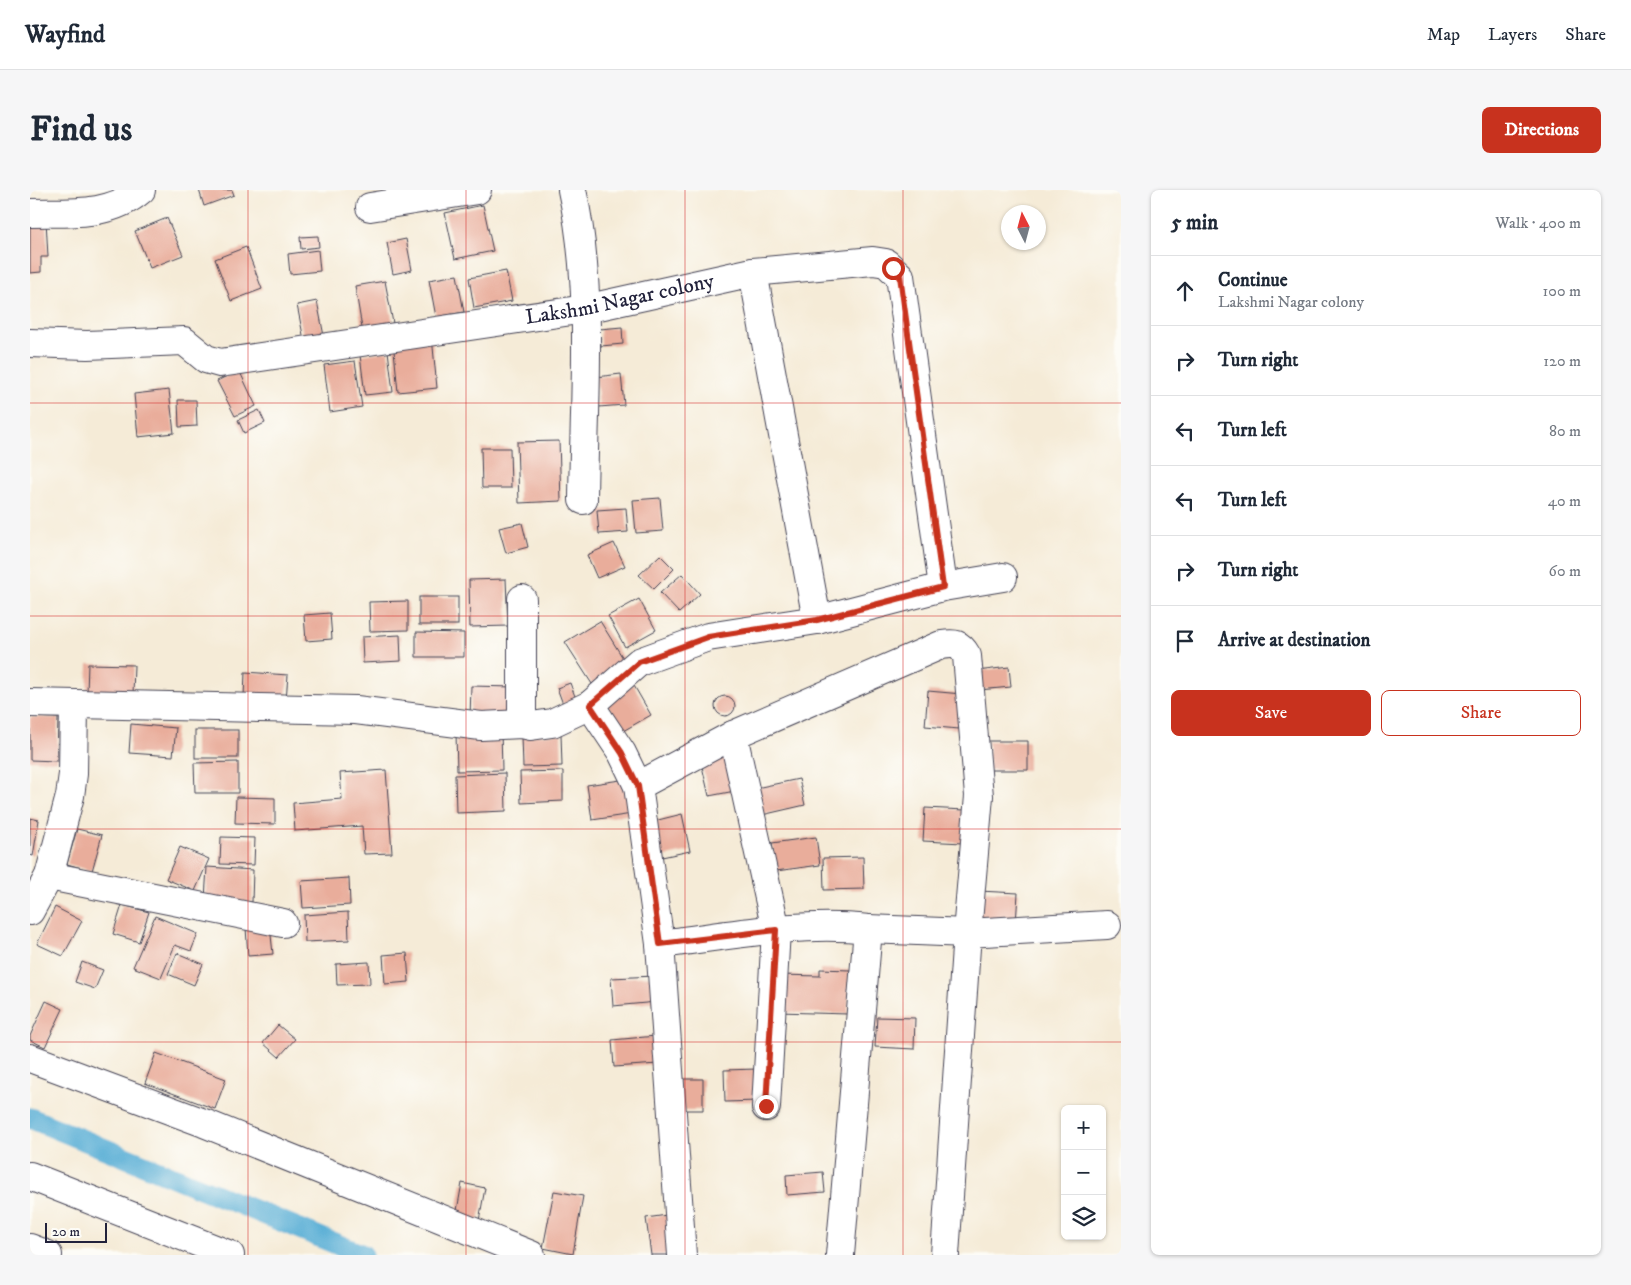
<!DOCTYPE html>
<meta charset="utf-8">
<style>
:root{--surface:#fff;--page:#f6f6f7;--text:#1f2937;--muted:#747a83;--line:#e0e1e3;--accent:#c8321e}
body{margin:0;font-family:"IM FELL DW Pica",serif;background:var(--page);color:var(--text)}
.controls{position:absolute;right:15px;bottom:15px;display:grid;overflow:hidden;border-radius:8px;box-shadow:0 1px 4px #0004}
.controls button{width:45px;height:45px;display:grid;place-items:center;padding:0;border:0;border-bottom:1px solid var(--line);background:var(--surface);color:var(--text);font:25px sans-serif}
.compass{position:absolute;left:971px;top:15px;width:45px;height:45px;border-radius:50%;background:var(--surface);box-shadow:0 1px 4px #0004;rotate:354deg}
.scale{position:absolute;left:15px;bottom:12px;width:62px;box-sizing:border-box;padding-left:5px;border:2px solid #22223b;border-top:0;font-size:14px;line-height:18px;white-space:nowrap;color:#22223b;-webkit-text-stroke:4px #fdfcf7;paint-order:stroke}
.stop{position:absolute;width:15px;height:15px;margin:-11px;border:4px solid #c8321e;border-radius:50%;background:#fff}
.stop.end{background:#c8321e;border-color:#fff;box-shadow:0 1px 5px #0008}
.list{margin:0;padding:0;list-style:none}
h2{display:flex;justify-content:space-between;align-items:center;height:65px;margin:0;padding:0 20px;font-size:21px}
h2 small{font-size:16px;font-weight:400;color:var(--muted)}
.list li{display:grid;grid-template-columns:32px 1fr auto;gap:15px;align-items:center;box-sizing:border-box;height:70px;padding:0 20px;border-top:1px solid var(--line)}
.list b{display:block;font-size:19px;white-space:nowrap}
.list p{margin:0;font-size:16px;white-space:nowrap;color:var(--muted)}
.list em{font-size:16px;font-style:normal;color:var(--muted)}
.actions{display:flex;gap:10px;padding:15px 20px}
.actions a{flex:1;padding:11px 0;border:1px solid var(--accent);border-radius:8px;text-align:center;font-size:18px;color:var(--accent)}
.actions .main{background:var(--accent);color:#fff}
.icon{flex:none;width:28px;height:28px;fill:none;stroke:currentColor;stroke-width:2;stroke-linecap:round;stroke-linejoin:round}
.map{position:relative;flex:none;width:1091px;height:1065px;overflow:hidden;border-radius:8px}
header{display:flex;align-items:center;gap:30px;box-sizing:border-box;height:70px;padding:0 25px;background:var(--surface);border-bottom:1px solid var(--line)}
header strong{font-size:24px}
nav{display:flex;gap:28px;margin-inline-start:auto;font-size:18px}
.intro{display:flex;align-items:center;justify-content:space-between;box-sizing:border-box;height:120px;padding:0 30px}
h1{margin:0;font-size:35px}
.button{padding:12px 22px;border-radius:8px;background:var(--accent);color:#fff;font-size:18px;font-weight:700}
main{display:flex;gap:30px;padding:0 30px}
aside{flex:1;background:var(--surface);border-radius:8px;box-shadow:0 1px 4px #0004}
.map>svg:first-child{display:block}
</style>
<header>
<strong>Wayfind</strong>
<nav><a>Map</a><a>Layers</a><a>Share</a></nav>
</header>
<div class="intro"><h1>Find us</h1><a class="button">Directions</a></div>
<main>
<div class="map">
<svg width="1091" height="1065" viewBox="0 0 1091 1065">
<rect width="100%" height="100%" fill="#fdfcf7"/>
<filter id="ink" filterUnits="userSpaceOnUse"><feTurbulence type="fractalNoise" baseFrequency=".02" numOctaves="2"/><feDisplacementMap in="SourceGraphic" scale="10" xChannelSelector="R" yChannelSelector="G"/><feConvolveMatrix kernelMatrix="1 2 1 2 8 2 1 2 1" color-interpolation-filters="sRGB"/></filter>
<filter id="wash" filterUnits="userSpaceOnUse"><feTurbulence type="fractalNoise" baseFrequency=".0096" numOctaves="4" result="noise"/><feDisplacementMap in="SourceGraphic" scale="20" xChannelSelector="R" yChannelSelector="G"/><feGaussianBlur stdDeviation="1.12" result="paint"/><feColorMatrix in="noise" values="0 0 0 0 0 0 0 0 0 0 0 0 0 0 0 0 0 1.4 0 .05"/><feComposite in="paint" operator="in"/></filter>
<g filter="url(#wash)">
<rect width="100%" height="100%" fill="#f5ebd7"/>
<g fill="none" stroke-linecap="round" stroke-linejoin="round">
<!-- canal -->
<polyline stroke="#59aed5" stroke-width="21" points="0,928 333,1065"/>
</g>
<g id="blocks">
<!-- building -->
<g fill="#e9ad9b">
<polygon points="169,0 202,0 204,5 174,16"/>
<polygon points="453,15 463,61 425,69 415,23"/>
<polygon points="137,28 153,65 120,78 105,41"/>
<polygon points="16,30 18,67 11,67 11,82 0,83 0,31"/>
<polygon points="288,46 289,57 271,59 270,47"/>
<polygon points="376,49 382,80 363,84 357,53"/>
<polygon points="216,57 232,99 201,111 185,69"/>
<polygon points="288,60 290,81 260,84 258,64"/>
<polygon points="476,81 482,111 444,118 439,88"/>
<polygon points="427,85 434,122 406,127 399,90"/>
<polygon points="355,91 363,133 332,138 325,96"/>
<polygon points="287,111 294,146 274,150 267,115"/>
<polygon points="592,137 593,154 571,156 570,139"/>
<polygon points="402,147 407,198 368,202 363,150"/>
<polygon points="358,161 363,202 335,205 330,165"/>
<polygon points="325,171 332,217 300,222 294,175"/>
<polygon points="209,180 226,216 205,226 187,191"/>
<polygon points="591,184 594,215 569,217 566,187"/>
<polygon points="139,200 144,243 108,247 104,204"/>
<polygon points="148,210 166,210 167,236 149,237"/>
<polygon points="229,220 235,233 214,243 208,230"/>
<polygon points="529,251 531,311 489,313 487,252"/>
<polygon points="451,258 480,258 481,298 452,298"/>
<polygon points="630,308 633,341 606,343 603,310"/>
<polygon points="596,318 598,342 569,344 567,320"/>
<polygon points="492,333 498,357 476,363 469,338"/>
<polygon points="584,353 595,376 567,388 557,365"/>
<polygon points="630,365 644,379 624,399 609,385"/>
<polygon points="652,384 670,404 649,423 630,403"/>
<polygon points="476,389 478,436 440,437 439,390"/>
<rect x="389" y="407" width="39" height="28"/>
<polygon points="609,409 626,440 595,457 578,426"/>
<polygon points="378,411 378,440 340,441 339,412"/>
<polygon points="300,423 302,449 276,451 274,425"/>
<polygon points="570,431 596,473 562,494 535,452"/>
<polygon points="386,442 434,443 434,467 386,467"/>
<polygon points="370,445 371,471 333,473 332,447"/>
<polygon points="58,474 104,475 103,505 57,503"/>
<polygon points="979,477 981,497 949,500 947,481"/>
<polygon points="215,482 258,485 256,510 214,507"/>
<polygon points="540,493 546,509 533,514 527,498"/>
<polygon points="603,494 621,525 593,541 575,511"/>
<polygon points="441,496 483,497 483,529 440,528"/>
<polygon points="898,501 932,504 929,539 895,536"/>
<circle cx="695" cy="516" r="10"/>
<polygon points="0,527 28,528 27,571 0,570"/>
<polygon points="101,534 146,538 143,566 99,563"/>
<rect x="165" y="540" width="43" height="28"/>
<polygon points="471,541 472,580 427,581 426,543"/>
<polygon points="531,544 532,576 493,577 492,546"/>
<polygon points="958,551 998,551 998,580 959,580"/>
<polygon points="702,565 710,600 679,606 671,572"/>
<polygon points="208,572 208,603 165,603 164,573"/>
<polygon points="356,580 362,663 334,664 332,636 265,641 263,613 312,609 310,583"/>
<polygon points="533,581 533,611 491,613 490,582"/>
<polygon points="475,583 476,621 426,623 425,585"/>
<polygon points="597,589 602,624 562,630 557,595"/>
<polygon points="769,589 775,615 732,625 726,598"/>
<polygon points="206,607 245,608 245,634 205,633"/>
<polygon points="895,618 935,620 933,653 893,651"/>
<polygon points="652,624 660,661 632,667 624,631"/>
<polygon points="0,628 9,630 3,666 0,665"/>
<polygon points="47,639 72,645 62,681 37,674"/>
<polygon points="191,647 225,648 224,675 190,674"/>
<polygon points="786,647 790,675 746,681 742,653"/>
<polygon points="150,657 179,669 165,701 136,689"/>
<polygon points="833,667 834,699 794,700 793,668"/>
<polygon points="177,677 223,680 222,712 175,709"/>
<polygon points="319,688 320,715 273,718 271,691"/>
<polygon points="949,701 988,703 986,734 948,732"/>
<polygon points="92,715 119,722 109,752 83,744"/>
<polygon points="25,717 52,731 33,766 7,754"/>
<polygon points="318,722 319,750 275,752 274,725"/>
<polygon points="125,726 168,744 161,761 145,755 131,788 103,777"/>
<polygon points="240,736 243,764 218,766 216,738"/>
<polygon points="147,763 173,774 164,795 138,784"/>
<polygon points="377,763 379,792 355,794 353,765"/>
<polygon points="52,772 73,780 65,799 45,792"/>
<polygon points="339,772 340,794 307,795 306,774"/>
<polygon points="790,779 820,780 818,824 748,822 750,785 790,786"/>
<polygon points="625,786 627,812 583,816 581,788"/>
<polygon points="16,811 33,819 15,857 0,850 0,846"/>
<polygon points="847,827 885,828 884,859 845,857"/>
<polygon points="248,835 265,849 249,867 233,853"/>
<polygon points="626,846 628,874 584,877 582,850"/>
<polygon points="126,863 196,889 185,919 115,893"/>
<polygon points="727,879 728,911 695,912 694,880"/>
<polygon points="644,889 673,889 673,920 645,920"/>
<polygon points="793,982 795,1002 757,1005 756,985"/>
<polygon points="432,993 455,998 449,1031 426,1026"/>
<polygon points="524,1001 553,1006 543,1064 513,1058"/>
<polygon points="644,1024 649,1065 621,1065 616,1028"/>
</g>
</g>
</g>
<g filter="url(#ink)">
<use href="#blocks" fill-opacity="0" stroke="#424052" stroke-width="1"/>
<g fill="none" stroke-linecap="round" stroke-linejoin="round">
<!-- minor casing -->
<g stroke="#424052" stroke-width="30">
<g id="minor">
<path d="M542,0C564,97 554,210 553,310"/>
<polyline points="340,17 447,0"/>
<path d="M0,23C39,22 80,27 111,0"/>
<polyline points="723,82 787,430"/>
<path id="s1" d="M0,153L57,155L154,151L176,169L190,173L555,119L723,82L843,71L856,73L870,86L913,397"/>
<polyline points="492,409 492,534"/>
<polyline points="0,513 326,520 451,536 492,534 501,536 522,533 560,515 609,472 678,447 787,430 913,397 973,387"/>
<path d="M560,515L592,563L608,596L630,754C698,746 770,731 838,739L810,1065"/>
<polyline points="703,545 746,740 736,917"/>
<path d="M608,596L703,545L911,455C925,453 930,453 937,466L949,606L937,743L915,1065"/>
<polyline points="19,686 253,733"/>
<polyline points="0,721 19,686 40,606 43,584 44,515"/>
<polyline points="838,739 937,743 1077,735"/>
<polyline points="630,754 652,1065"/>
<polyline points="0,868 174,933 501,1065"/>
<polyline points="0,1058 18,1065"/>
</g>
</g>
<!-- highway casing -->
<g stroke="#424052" stroke-width="30">
<polyline id="highway" points="0,986 200,1065"/>
</g>
<!-- minor -->
<use href="#minor" stroke="#fff" stroke-width="28"/>
<!-- highway -->
<use href="#highway" stroke="#fff" stroke-width="28"/>
</g>
</g>
<g fill="none" stroke-linecap="round" stroke-linejoin="round" filter="url(#ink)">
<!-- route -->
<polyline stroke="#c8321e" stroke-width="6" points="736,916 746,740 630,754 608,596 592,563 560,515 609,472 678,447 787,430 913,397 870,86 863,78"/>
</g>
<!-- grid -->
<path fill="none" stroke="#d62828" stroke-width="1" stroke-opacity="0.55" d="M218,0V1065M436,0V1065M655,0V1065M873,0V1065M0,213H1091M0,426H1091M0,639H1091M0,852H1091"/>
<g text-anchor="middle" dominant-baseline="central" stroke-width="4.5" stroke-linejoin="round" paint-order="stroke">
<!-- street labels -->
<g font-size="21" fill="#22223b" stroke="#fdfcf7">
<text stroke="none"><textPath href="#s1" startOffset="602">Lakshmi Nagar colony</textPath></text>
</g>
</g>
</svg>
<div class="controls">
<button>+</button>
<button>−</button>
<button><svg class="icon" aria-label="layers" viewBox="0 0 24 24"><path d="M12 4l9 5-9 5-9-5zM3 14l9 5 9-5"/></svg></button>
</div>
<svg class="compass" viewBox="-18 -18 36 36"><path d="M0-13l5 13h-10z" fill="#e53935"/><path d="M0 13l5-13h-10z" fill="#747a83"/></svg>
<div class="scale">20 m</div>
<div class="stop" style="left:863px;top:78px"></div>
<div class="stop end" style="left:736px;top:916px"></div>
</div>
<aside>
<h2>5 min<small>Walk · 400 m</small></h2>
<ul class="list">
<li><svg class="icon" aria-label="ahead" viewBox="0 0 24 24"><path d="M12 20V5M6 11l6-6 6 6"/></svg><div><b>Continue</b><p>Lakshmi Nagar colony</p></div><em>100 m</em></li>
<li><svg class="icon" aria-label="right" viewBox="0 0 24 24"><path d="M7 20v-9h11M14 6l5 5-5 5"/></svg><div><b>Turn right</b></div><em>120 m</em></li>
<li><svg class="icon" aria-label="left" viewBox="0 0 24 24"><path d="M17 20v-9H6M10 6l-5 5 5 5"/></svg><div><b>Turn left</b></div><em>80 m</em></li>
<li><svg class="icon" aria-label="left" viewBox="0 0 24 24"><path d="M17 20v-9H6M10 6l-5 5 5 5"/></svg><div><b>Turn left</b></div><em>40 m</em></li>
<li><svg class="icon" aria-label="right" viewBox="0 0 24 24"><path d="M7 20v-9h11M14 6l5 5-5 5"/></svg><div><b>Turn right</b></div><em>60 m</em></li>
<li><svg class="icon" aria-label="arrive" viewBox="0 0 24 24"><path d="M6 21V4h12l-3 4 3 4H6"/></svg><div><b>Arrive at destination</b></div></li>
</ul>
<div class="actions"><a class="main">Save</a><a>Share</a></div>
</aside>
</main>
